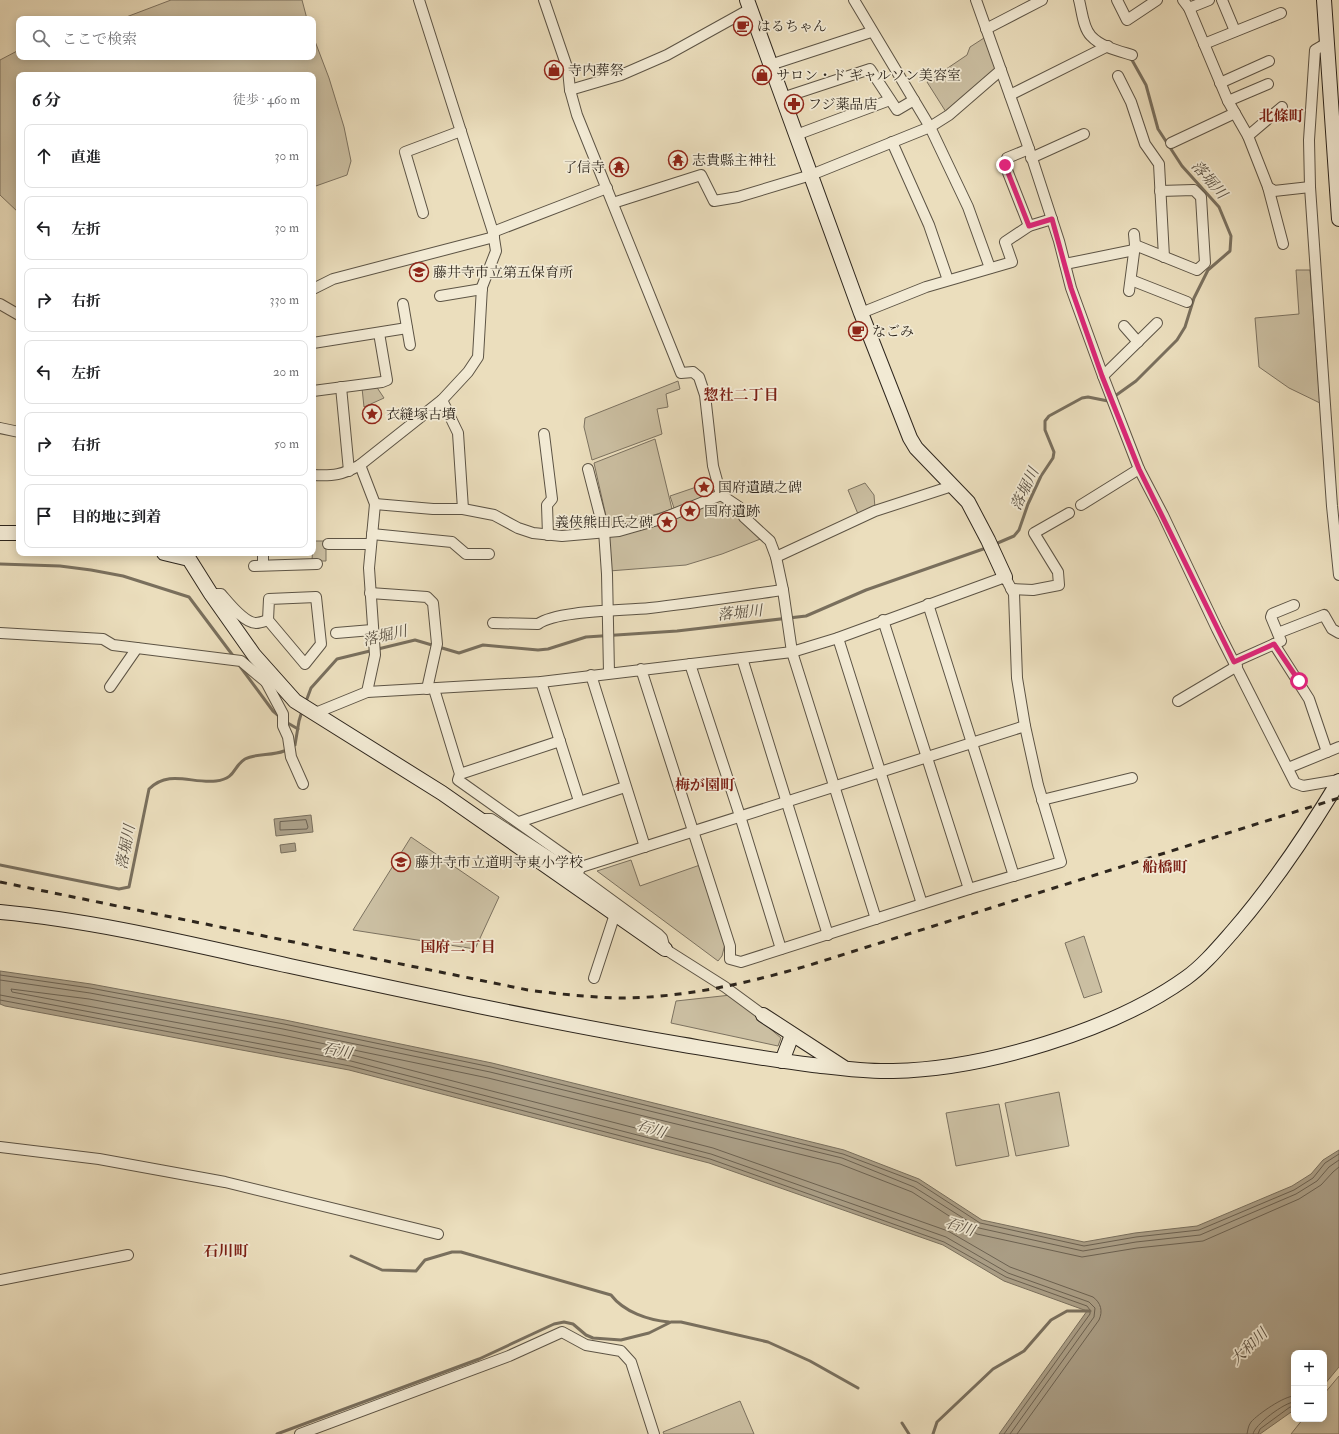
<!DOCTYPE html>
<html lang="ja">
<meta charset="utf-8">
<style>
:root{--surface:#fff;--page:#f2f2f2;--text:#202124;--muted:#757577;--line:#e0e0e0}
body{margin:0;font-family:"IM FELL Double Pica","Noto Serif JP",serif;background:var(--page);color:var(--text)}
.controls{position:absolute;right:12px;bottom:12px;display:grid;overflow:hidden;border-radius:8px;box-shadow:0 2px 10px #0003}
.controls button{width:36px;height:36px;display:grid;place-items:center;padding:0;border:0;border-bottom:1px solid var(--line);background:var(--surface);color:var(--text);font:20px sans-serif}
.stop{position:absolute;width:12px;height:12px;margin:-9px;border:3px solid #db2777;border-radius:50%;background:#fff}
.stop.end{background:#db2777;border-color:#fff;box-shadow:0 1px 4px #0008}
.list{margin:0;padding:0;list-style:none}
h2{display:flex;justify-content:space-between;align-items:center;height:52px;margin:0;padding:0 16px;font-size:17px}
h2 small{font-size:13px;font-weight:400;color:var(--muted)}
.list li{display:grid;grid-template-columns:26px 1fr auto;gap:12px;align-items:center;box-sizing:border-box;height:64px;margin:0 8px 8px;padding:0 8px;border:1px solid var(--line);border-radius:8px}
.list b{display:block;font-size:15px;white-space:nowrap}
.list em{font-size:13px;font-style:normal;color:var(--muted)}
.icon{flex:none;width:22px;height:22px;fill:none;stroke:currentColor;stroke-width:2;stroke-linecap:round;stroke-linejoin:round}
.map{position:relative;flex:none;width:1339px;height:1434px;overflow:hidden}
.search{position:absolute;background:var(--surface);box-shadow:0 2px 10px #0003;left:16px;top:16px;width:300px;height:44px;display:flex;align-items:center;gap:10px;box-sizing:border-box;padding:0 14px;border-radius:8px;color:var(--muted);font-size:15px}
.panel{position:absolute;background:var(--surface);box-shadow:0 2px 10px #0003;left:16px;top:72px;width:300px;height:484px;border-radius:8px}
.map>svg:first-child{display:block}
</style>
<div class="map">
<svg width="1339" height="1434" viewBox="0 0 1339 1434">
<rect width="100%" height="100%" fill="#ebdebd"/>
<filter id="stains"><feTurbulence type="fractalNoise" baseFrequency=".005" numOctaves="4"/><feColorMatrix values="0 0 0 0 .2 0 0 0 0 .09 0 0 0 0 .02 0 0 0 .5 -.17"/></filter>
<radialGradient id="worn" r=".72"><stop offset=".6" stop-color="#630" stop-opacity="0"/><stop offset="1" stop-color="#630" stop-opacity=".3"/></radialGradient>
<!-- green -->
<g fill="#cbbfa2" stroke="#7c7260">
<polygon points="171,0 302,0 307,19 121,19"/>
<polygon points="313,36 329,78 344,127 351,161 347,175 313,187 313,75 19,75 19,213 0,195 0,60 19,50 19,57 313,57"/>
<polygon points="984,38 996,69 946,112 927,82 967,55 970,47"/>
<polygon points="1296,270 1310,270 1320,403 1289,388 1259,367 1255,318 1299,314"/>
<polygon points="678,381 680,389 666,394 668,407 657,409 662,434 592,460 584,427 585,418"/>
<polygon points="376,386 384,398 364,407 362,388"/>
<polygon points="655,439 672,509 621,526 608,525 594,463"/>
<polygon points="714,481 718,494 675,511 670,496"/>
<polygon points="865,483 874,495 875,508 858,514 848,490"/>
<polygon points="719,499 731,505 763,538 722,554 686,565 609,571 606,535"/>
<polygon points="313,541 326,541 326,561 312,561"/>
<polygon points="411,837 499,897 475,949 353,930"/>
<polygon points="631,860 640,886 700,865 725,944 722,956 718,961 597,871"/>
<polygon points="1084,936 1102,992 1084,998 1065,943"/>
<polygon points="731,995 781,1038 778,1046 671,1023 676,1001"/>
<polygon points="1059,1092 1069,1146 1016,1156 1005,1103"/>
<polygon points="999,1104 1009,1156 956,1166 946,1113"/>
<polygon points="1339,1376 1339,1434 1291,1434 1303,1419 1324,1419 1324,1394"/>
<polygon points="740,1401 754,1434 664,1434 663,1432"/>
</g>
<!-- water -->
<g fill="#ab9f87" stroke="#796f5d">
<polygon points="311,815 313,832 276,836 274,819"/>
<polygon points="295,843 296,851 281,853 280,845"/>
<polygon points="0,971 91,984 285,1020 492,1063 844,1150 919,1179 982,1220 1084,1242 1135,1233 1197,1226 1292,1186 1311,1174 1323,1160 1339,1150 1339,1367 1324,1385 1324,1353 1294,1353 1294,1410 1260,1434 999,1434 1087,1311 1004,1281 943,1245 709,1163 349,1070 5,1006 0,1004"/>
</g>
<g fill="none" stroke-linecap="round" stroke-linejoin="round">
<!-- shore -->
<g stroke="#6c6252" stroke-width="1">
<polygon points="306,820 308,827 307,829 280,830 280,822"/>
<polyline points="0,975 90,988 284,1024 491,1067 843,1154 917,1182 980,1223 1084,1246 1136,1237 1199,1230 1294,1190 1313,1178 1325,1163 1339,1154"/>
<polyline points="0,980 90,993 283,1029 490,1072 842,1158 914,1187 979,1228 1083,1251 1136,1242 1200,1235 1296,1194 1317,1181 1329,1167 1339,1160"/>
<polyline points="0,995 351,1061 711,1154 946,1237 1008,1273 1089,1302 1095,1308 1094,1317 1010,1434"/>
<polyline points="0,1000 350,1066 710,1159 944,1242 1006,1277 1087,1306 1090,1310 1090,1314 1004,1434"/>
<path d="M1017,1434L1099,1320C1103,1311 1101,1303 1093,1297L1010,1267L948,1231L713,1148L352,1055L12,992L11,989L89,999L282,1035L488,1078L840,1164L912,1192L977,1234L1082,1257L1137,1248L1203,1241L1299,1199L1321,1185L1333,1172L1339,1167"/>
<path d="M1247,1434C1248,1430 1248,1426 1251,1422C1258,1414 1284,1396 1294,1396"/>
<path d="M1253,1434C1254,1425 1285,1402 1294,1402"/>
<polyline points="1258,1434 1260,1429 1290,1407 1294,1407"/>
</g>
<!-- stream -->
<g stroke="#796f5d" stroke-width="3">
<polyline points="993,545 1014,536 1019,530 1028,504 1041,476 1053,458 1054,452 1045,430 1045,421 1049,416 1082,398 1088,397 1108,401 1136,381 1177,340 1185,327 1194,298 1208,270 1230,251 1231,236 1219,207 1182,166 1158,129 1146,85 1132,60"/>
<polyline points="0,564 60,566 91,570 123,576 189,597 234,657"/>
<polyline points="239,665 273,711 280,717"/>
<polyline points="305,704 311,688 337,659 415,640 459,653 483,645 538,650 548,649 586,637 677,631 806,616 866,590 986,548"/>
<polyline points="286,722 298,729"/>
<path d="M0,865L119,889L129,887L149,789C169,769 192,784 216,781C237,778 232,767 245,759C256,753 272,756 284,751C288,749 291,747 295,745L299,721L302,711"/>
<path d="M351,1256L382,1270L416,1271L425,1260L452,1252H461L611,1295C624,1312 648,1320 669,1322"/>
<polyline points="902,1423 909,1434"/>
<polyline points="277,1434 479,1359 554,1324 564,1322 573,1324 586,1335 593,1338 621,1340 649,1333 671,1322 681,1322 768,1342 810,1361 858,1388"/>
<polyline points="933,1434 937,1422 993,1369 1024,1351 1051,1320 1067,1311 1090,1311"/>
</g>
<!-- street casing -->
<g stroke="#5d5445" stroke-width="12">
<g id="street">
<polyline points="544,0 568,70 570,90 577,115 673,353 681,373 693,372 699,377 705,395 713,466 721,495 739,507 744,517 770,541 776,557 783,590 792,652 876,919"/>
<polyline points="854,0 930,127 968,207 990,268"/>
<polyline points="976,0 1029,149 1059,241 1071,288 1103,376 1139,469 1163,515 1217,629 1295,783 1303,786 1339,780"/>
<path d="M1079,0C1082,11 1083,28 1091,36C1101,47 1119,51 1132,55"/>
<polyline points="1117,0 1127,20 1157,0"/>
<polyline points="1183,0 1189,8 1228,101 1248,136 1268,187 1274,191 1310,187"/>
<polyline points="1222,0 1235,31"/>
<polyline points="1189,8 1209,0"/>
<polyline points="986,29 1042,0"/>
<polyline points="1327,43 1315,50 1309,140 1310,187 1332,506 1339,575"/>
<polyline points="1204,44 1281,13"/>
<polyline points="770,65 871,32"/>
<polyline points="1118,76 1131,102 1145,144 1159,164 1164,257"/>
<polyline points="1220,83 1269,61"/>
<polyline points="570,90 621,75 667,55 750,9"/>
<polyline points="1010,95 1108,46"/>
<polyline points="782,98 870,69 897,110 914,100"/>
<polyline points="1228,101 1268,84"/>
<polyline points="796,135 890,100"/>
<polyline points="1248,136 1282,107"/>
<polyline points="892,142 929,225 948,280"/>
<polyline points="1171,143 1235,113"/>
<polyline points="1029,149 1007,158 1005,165 1029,226"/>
<polyline points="1031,158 1084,134"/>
<polyline points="1268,187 1283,244"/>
<polyline points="613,203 701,175 714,201 738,197 811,175 930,127 949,115 1001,70"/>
<polyline points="423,213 405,152 461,131"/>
<polyline points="493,232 607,188"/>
<polyline points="1135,245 1197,270 1205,263 1201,197 1194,190 1160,191"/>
<polyline points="1065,264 1134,250"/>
<polyline points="1131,280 1187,302"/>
<polyline points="313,289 333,279 494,237"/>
<polyline points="1129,291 1135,245 1134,234"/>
<polyline points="440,296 482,289"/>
<polyline points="0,304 19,315"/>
<polyline points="403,304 410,345"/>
<polyline points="861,313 926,287 1012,262 1005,242 1029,226 1052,219"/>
<polyline points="1124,326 1138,342"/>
<polyline points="313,343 407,328"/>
<polyline points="1103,376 1157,323"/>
<polyline points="341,387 349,471"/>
<polyline points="313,391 382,382 387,380 379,333"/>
<polyline points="442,400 458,433 463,509"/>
<polyline points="0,428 19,432"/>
<polyline points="544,434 552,499 547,505 548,535"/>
<polyline points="360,465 375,504 369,568 375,655 367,692"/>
<polyline points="588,469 604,531 607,574 609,673"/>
<path d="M313,475C334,476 342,475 360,465L442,400L468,372L478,357L482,287L496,251L493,232L419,0"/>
<polyline points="375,504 433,509 463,509 494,515 518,528 533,533 562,536 619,531 661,519 721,495"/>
<polyline points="1081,505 1139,469"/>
<polyline points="372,534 452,542 466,554 489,554"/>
<polyline points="328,544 371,544"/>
<polyline points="776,557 875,511 952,486"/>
<polyline points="263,565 263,553"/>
<polyline points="254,566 317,564"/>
<polyline points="1011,589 1033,590 1059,585 1058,572 1034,533 1069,513"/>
<polyline points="370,593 427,597 433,603 437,644 427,689"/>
<path d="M211,594H221C228,602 244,623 256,623C260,623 265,621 268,620"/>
<polygon points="316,597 321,644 305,664 268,620 269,599"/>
<polyline points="928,604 1014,876"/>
<polyline points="883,620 969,889"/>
<path d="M493,623L538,624C558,610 623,611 650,608C694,603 739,596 783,590"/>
<polyline points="0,633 103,639 113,645 241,661 266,682 273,676"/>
<polyline points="336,633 372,630"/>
<polyline points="1278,633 1324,615 1332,629 1339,633"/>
<polyline points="838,638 922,904"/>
<polyline points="1274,644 1309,699 1327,752"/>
<polyline points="742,658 828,935"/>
<polyline points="1234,662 1281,641 1271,617 1272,614 1294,605"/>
<polyline points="690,664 740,816 781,949"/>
<polyline points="591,675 645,847"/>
<polyline points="266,682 283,714 283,726 288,737 291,757 303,784"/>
<polyline points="541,682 579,801"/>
<polyline points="110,687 137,648"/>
<polyline points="434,689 460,774 458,780 581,867 578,872"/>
<polyline points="1178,701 1237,666"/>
<polyline points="313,714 367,692 541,682 792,652 838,638 1005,577 1014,594 1017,678 1025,726 1038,785 1061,862 969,889 741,962 730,959 730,946 641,669"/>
<polyline points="1288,768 1339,747"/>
<polyline points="460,774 560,741"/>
<polyline points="1042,800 1132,778"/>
<polyline points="479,819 491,819 576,874 658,934 662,938 665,949 725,987 763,1015"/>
<polyline points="519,822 625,787"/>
<polyline points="581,867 1025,726"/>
<polyline points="594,978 615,914"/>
<polyline points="0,1147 99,1159 225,1182 438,1234"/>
<polyline points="0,1280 128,1255"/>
<polyline points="300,1434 509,1356 562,1332 586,1345 621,1351 631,1362 654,1434"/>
</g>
</g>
<!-- secondary casing -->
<g stroke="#2e261d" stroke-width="16">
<g id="secondary">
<polyline points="747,0 861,313 910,438 916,448 968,502 988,540 1005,577"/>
<polyline points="1324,0 1339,219"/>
<polyline points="0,533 19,533"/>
<polyline points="164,553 189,559 211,594 254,655 295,701 442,793 665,949"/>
<path d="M0,912C98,921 194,945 290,966C415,993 540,1020 667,1042C715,1050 764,1059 813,1065C839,1068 866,1072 893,1071C984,1069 1112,1031 1186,978C1203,966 1218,948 1233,931C1273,885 1307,834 1339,781"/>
<polyline points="763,1015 843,1067"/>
<polyline points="782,1061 792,1035"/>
</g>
</g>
<!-- street -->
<use href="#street" stroke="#f2ead4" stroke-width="10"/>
<!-- secondary -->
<use href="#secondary" stroke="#f2ead4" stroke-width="14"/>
<!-- rail -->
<path stroke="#2e261d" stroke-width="3" stroke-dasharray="7 7" stroke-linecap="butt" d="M0,882L528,990C558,994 588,997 619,998C684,998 748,983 810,965L1339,798"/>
</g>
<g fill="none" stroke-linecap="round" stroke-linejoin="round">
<!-- route -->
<polyline stroke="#db2777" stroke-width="5" points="1005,165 1029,226 1052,219 1071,288 1102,376 1139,469 1234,662 1274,644 1299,681"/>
</g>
<!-- icons -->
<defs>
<g id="cafe-ring" transform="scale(1)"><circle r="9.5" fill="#f2ead4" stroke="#8f2418" stroke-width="1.5"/><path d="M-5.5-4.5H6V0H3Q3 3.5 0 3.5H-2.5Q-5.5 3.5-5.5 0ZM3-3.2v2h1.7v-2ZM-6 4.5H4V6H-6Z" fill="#8f2418"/></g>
<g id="shop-ring" transform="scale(1)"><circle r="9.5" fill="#f2ead4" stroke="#8f2418" stroke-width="1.5"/><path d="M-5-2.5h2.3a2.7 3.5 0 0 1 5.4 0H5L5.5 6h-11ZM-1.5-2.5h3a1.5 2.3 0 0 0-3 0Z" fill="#8f2418"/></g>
<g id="pharmacy-ring" transform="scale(1)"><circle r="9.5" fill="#f2ead4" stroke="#8f2418" stroke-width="1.5"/><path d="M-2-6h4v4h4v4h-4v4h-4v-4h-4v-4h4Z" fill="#8f2418"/></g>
<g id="temple-ring" transform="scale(1)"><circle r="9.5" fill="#f2ead4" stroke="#8f2418" stroke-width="1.5"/><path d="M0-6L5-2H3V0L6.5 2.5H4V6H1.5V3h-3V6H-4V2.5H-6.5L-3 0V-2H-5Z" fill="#8f2418"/></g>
<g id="school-ring" transform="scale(1)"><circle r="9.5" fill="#f2ead4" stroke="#8f2418" stroke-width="1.5"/><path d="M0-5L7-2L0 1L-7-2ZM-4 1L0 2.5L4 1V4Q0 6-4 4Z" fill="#8f2418"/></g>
<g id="sight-ring" transform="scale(1)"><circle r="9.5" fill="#f2ead4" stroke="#8f2418" stroke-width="1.5"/><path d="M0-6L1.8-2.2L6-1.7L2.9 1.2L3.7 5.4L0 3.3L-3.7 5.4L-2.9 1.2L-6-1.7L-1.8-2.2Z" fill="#8f2418"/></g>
</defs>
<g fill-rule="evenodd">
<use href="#cafe-ring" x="743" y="26"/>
<use href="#shop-ring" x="554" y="70"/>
<use href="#shop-ring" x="762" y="75"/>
<use href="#pharmacy-ring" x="794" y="104"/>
<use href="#temple-ring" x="678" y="160"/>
<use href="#temple-ring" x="619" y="167"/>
<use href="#school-ring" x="419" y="272"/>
<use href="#cafe-ring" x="858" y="331"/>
<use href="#sight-ring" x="372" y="414"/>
<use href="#sight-ring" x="704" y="487"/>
<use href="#sight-ring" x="690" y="511"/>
<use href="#sight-ring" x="667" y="522"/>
<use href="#school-ring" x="401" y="862"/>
</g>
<g text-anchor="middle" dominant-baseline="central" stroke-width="3.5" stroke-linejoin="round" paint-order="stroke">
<!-- poi labels -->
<g font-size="14" fill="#2e261d" stroke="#f2ead4" text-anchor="start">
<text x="757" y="26">はるちゃん</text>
<text x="568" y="70">寺内葬祭</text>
<text x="776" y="75">サロン・ド ギャルソン美容室</text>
<text x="808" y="104">フジ薬品店</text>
<text x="692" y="160">志貴縣主神社</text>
<text x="605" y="167" text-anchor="end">了信寺</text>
<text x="433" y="272">藤井寺市立第五保育所</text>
<text x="872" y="331">なごみ</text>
<text x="386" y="414">衣縫塚古墳</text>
<text x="718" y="487">国府遺蹟之碑</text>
<text x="704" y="511">国府遺跡</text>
<text x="653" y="522" text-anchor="end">義侠熊田氏之碑</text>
<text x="415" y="862">藤井寺市立道明寺東小学校</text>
</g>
<!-- neighbourhood labels -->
<g font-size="15" font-weight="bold" fill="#7a1f14" stroke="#f2ead4">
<text x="1281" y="116">北條町</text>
<text x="741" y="395">惣社二丁目</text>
<text x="705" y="785">梅が園町</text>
<text x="1165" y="867">船橋町</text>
<text x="458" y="947">国府二丁目</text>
<text x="226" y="1251">石川町</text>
</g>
<!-- water labels -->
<g font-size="15" font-style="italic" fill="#5a5042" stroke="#f2ead4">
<text transform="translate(1209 180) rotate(49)">落堀川</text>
<text transform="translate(1025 489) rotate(-64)">落堀川</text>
<text transform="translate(740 613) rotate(-6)">落堀川</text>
<text transform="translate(385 636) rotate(-13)">落堀川</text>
<text transform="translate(126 847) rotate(-79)">落堀川</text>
<text transform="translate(337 1051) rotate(11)">石川</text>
<text transform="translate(651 1129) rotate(18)">石川</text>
<text transform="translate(960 1227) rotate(18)">石川</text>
<text transform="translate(1249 1347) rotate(-44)">大和川</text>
</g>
</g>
<rect width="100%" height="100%" filter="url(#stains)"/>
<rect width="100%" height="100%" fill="url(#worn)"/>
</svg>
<div class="controls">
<button>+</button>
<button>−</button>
</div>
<div class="stop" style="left:1299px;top:681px"></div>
<div class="stop end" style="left:1005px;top:165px"></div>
<div class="search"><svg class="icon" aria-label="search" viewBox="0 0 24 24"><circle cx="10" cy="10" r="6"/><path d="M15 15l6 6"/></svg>ここで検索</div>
<section class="panel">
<h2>6 分<small>徒歩 · 460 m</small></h2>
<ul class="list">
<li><svg class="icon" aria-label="ahead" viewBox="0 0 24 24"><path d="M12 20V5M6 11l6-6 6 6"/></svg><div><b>直進</b></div><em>30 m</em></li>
<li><svg class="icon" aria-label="left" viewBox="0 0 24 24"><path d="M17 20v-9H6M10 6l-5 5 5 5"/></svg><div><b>左折</b></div><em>30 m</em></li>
<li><svg class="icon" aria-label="right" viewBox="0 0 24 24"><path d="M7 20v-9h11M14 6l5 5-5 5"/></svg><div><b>右折</b></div><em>330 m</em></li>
<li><svg class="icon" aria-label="left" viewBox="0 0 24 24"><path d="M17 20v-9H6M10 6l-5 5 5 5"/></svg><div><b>左折</b></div><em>20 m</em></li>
<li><svg class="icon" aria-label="right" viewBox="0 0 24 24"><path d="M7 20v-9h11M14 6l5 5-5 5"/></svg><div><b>右折</b></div><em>50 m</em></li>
<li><svg class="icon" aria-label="arrive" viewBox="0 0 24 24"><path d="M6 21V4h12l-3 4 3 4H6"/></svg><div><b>目的地に到着</b></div></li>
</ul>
</section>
</div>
